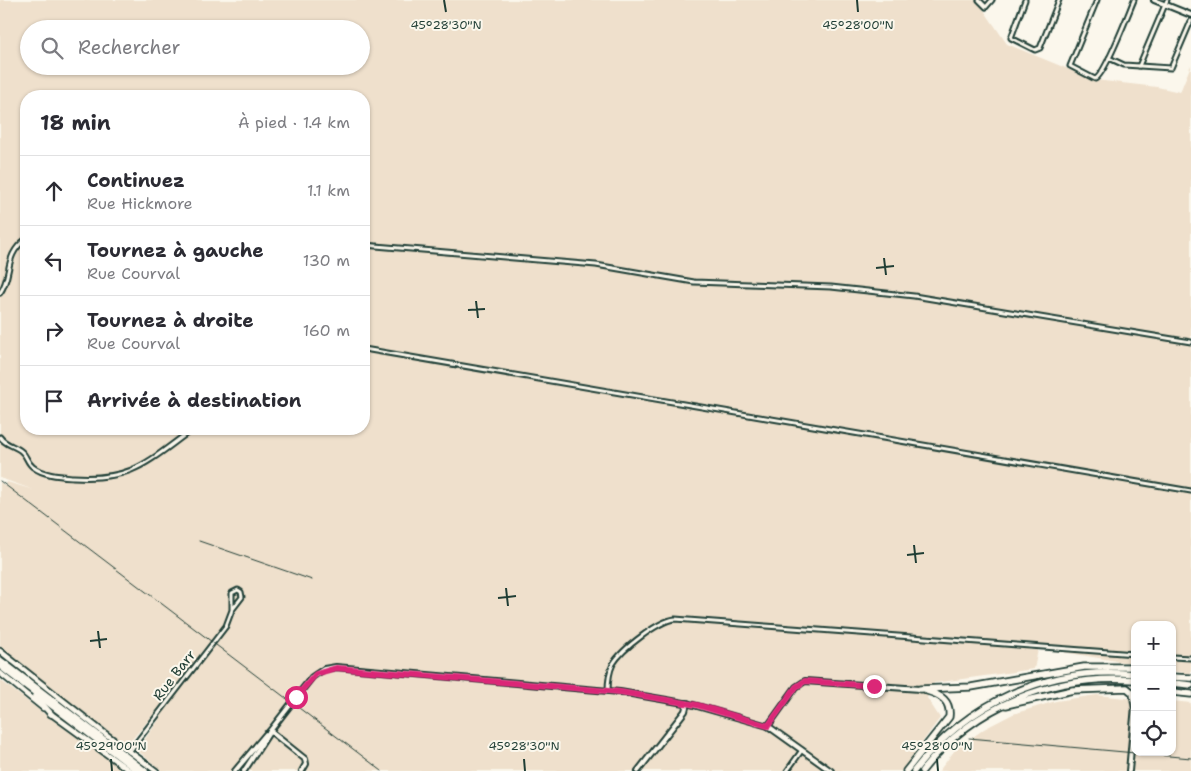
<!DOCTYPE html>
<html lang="fr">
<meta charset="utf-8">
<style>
:root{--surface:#fff;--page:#f7f7f7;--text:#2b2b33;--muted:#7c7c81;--line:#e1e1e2}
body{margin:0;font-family:"Shantell Sans",sans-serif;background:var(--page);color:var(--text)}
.controls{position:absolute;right:15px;bottom:15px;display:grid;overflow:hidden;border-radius:10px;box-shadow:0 1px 4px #0004}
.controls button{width:45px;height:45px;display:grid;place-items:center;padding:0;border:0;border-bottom:1px solid var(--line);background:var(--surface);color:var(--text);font:25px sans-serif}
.stop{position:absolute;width:15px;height:15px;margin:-11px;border:4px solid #db2777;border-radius:50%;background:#fff}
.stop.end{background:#db2777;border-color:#fff;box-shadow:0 1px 5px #0008}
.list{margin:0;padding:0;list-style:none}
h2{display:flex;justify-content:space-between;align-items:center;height:65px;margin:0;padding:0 20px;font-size:21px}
h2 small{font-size:16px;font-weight:400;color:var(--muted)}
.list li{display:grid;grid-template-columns:32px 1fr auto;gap:15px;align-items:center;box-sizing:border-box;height:70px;padding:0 20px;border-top:1px solid var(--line)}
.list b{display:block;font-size:19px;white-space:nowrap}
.list p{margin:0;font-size:16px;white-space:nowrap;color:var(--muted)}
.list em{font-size:16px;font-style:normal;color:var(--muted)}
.icon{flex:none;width:28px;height:28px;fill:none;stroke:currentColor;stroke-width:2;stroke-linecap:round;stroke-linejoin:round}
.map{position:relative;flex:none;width:1191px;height:771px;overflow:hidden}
.search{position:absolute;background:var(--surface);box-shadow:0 1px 4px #0004;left:20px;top:20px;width:350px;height:55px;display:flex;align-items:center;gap:12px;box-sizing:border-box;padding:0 18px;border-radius:28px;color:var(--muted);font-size:19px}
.panel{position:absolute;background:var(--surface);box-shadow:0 1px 4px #0004;left:20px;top:90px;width:350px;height:345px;border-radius:20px}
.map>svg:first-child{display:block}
</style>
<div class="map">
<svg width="1191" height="771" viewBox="0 0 1191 771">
<rect width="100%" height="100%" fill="#fbf7ec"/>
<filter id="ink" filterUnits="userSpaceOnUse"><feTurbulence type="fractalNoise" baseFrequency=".02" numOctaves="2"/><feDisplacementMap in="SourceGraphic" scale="10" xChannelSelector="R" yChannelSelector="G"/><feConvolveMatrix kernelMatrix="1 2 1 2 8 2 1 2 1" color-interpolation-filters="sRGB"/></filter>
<g filter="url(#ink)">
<!-- built -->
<g fill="#efe0cc" fill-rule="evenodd">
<path d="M0,0H977L1007,44L1095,80L1157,87L1180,92L1191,65V674L1172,671V625H1135V664L997,641L705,618L797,630L1038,650L1034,669L934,683L927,698L940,718L901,771H162L137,750L159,720L152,716L128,744H125L0,647V482L5,486L7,482L34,490L0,478ZM29,29H361V66H29ZM26,96H364V429H26Z"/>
<polygon points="0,680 43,713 124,771 0,771"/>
<polygon points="1097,695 1135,699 1135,752 1172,752 1172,701 1191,703 1191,771 939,771 955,750 984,729 1013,714 1056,701"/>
</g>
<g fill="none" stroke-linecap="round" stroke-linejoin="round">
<!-- minor casing -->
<g stroke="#1f3d34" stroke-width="7">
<g id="minor">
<polyline points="979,0 986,7 992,0"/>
<polyline points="1025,0 1011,38 1035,50 1040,48 1059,0"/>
<path d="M1097,0L1070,66L1095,79C1105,75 1128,14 1134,0"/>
<polyline points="1109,58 1124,65 1171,68 1191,21"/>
<polyline points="1139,66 1167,0"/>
<polyline points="364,245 596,265 694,282 831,287 914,296 1191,342"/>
<path d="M0,293C13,275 3,256 26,239"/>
<polyline points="364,349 1191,491"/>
<path d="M0,437C6,446 15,445 22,452C27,456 27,463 33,467C43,475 60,476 73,477C133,481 147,462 193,429"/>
<polyline points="1172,657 1191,658"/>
<path d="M608,691C608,682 609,672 613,664C622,649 658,621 675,619L1135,654"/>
<polyline points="129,752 226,626 232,610 242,597 241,592 238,590 232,593 232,610"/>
<polyline points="787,771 802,750"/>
</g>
</g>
<!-- tertiary casing -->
<g stroke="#1f3d34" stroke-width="8">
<g id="tertiary">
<polyline points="1154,0 1191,15"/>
<polyline points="768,726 796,687 805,681 920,689"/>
<polyline points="270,731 305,759 306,764 302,771"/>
<polyline points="235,771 266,734"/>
<polyline points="244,771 270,731 312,677 324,669 336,667 620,692 690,704 768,726 831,771"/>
<polyline points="638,771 685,711 687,703"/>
<polyline points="1129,771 1135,706"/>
</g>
</g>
<!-- secondary casing -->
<g stroke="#1f3d34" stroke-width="8">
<g id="secondary">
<polyline points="0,651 103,732 156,771"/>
<polyline points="0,673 43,708"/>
<polyline points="50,713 130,771"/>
</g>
</g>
<!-- motorway casing -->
<g stroke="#1f3d34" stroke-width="9">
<g id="motorway">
<polyline points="0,660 145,771"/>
<polyline points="0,666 138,771"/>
<polyline points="1172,677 1191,678"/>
<polyline points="1172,683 1191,685"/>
<polyline points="920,689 971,687 1084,667 1135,667"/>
<polyline points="1172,692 1191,694"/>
<polyline points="35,696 51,714"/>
<polyline points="1006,705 1073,690 1127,688 1133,693 1135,706"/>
<path d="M906,771L949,717C951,701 941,695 927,691"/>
<path d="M914,771C967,703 1048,665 1135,674"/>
<path d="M922,771C974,705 1052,674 1135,680"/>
</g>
</g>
<!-- minor -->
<use href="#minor" stroke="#fbf7ec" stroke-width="3"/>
<!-- tertiary -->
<use href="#tertiary" stroke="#fbf7ec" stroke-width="4"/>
<!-- secondary -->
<use href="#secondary" stroke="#fbf7ec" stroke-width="4.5"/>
<!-- motorway -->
<use href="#motorway" stroke="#fbf7ec" stroke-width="5.5"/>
<!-- rail -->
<g stroke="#1f3d34" stroke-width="1">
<polyline points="0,481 382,771"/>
<polyline points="199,541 312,580"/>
<polyline points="969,738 1191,758"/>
</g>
</g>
</g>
<g fill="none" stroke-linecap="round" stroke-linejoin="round" filter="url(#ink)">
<!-- route -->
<polyline stroke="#db2777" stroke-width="6" points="296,697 316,674 336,668 620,692 697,705 768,726 796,687 805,681 874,686"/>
</g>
<!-- ticks -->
<path fill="none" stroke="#1f3d34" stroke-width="2" d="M444,0L446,12M857,0L858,12M884,258L886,275M876,268L894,266M476,301L478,318M468,310L485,309M914,545L916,563M907,555L924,553M506,588L508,606M498,598L516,596M98,631L100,648M90,641L107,639M111,759L112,771M524,759L525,771M937,759L938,771"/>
<g text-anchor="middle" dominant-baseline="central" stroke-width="4" stroke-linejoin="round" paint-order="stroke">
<!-- street labels -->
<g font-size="14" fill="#1f3d34" stroke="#fbf7ec">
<text transform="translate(174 675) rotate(-52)">Rue Barr</text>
</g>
</g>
<g font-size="12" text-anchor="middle" fill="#1f3d34" stroke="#fbf7ec" stroke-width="4" stroke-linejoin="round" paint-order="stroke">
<text x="446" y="29">45°28'30"N</text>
<text x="858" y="29">45°28'00"N</text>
<text x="111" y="750">45°29'00"N</text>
<text x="524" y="750">45°28'30"N</text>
<text x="937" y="750">45°28'00"N</text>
</g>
</svg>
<div class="controls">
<button>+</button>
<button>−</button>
<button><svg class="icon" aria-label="locate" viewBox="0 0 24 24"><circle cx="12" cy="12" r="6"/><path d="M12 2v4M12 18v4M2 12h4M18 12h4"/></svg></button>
</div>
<div class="stop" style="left:296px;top:697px"></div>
<div class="stop end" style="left:874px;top:686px"></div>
<div class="search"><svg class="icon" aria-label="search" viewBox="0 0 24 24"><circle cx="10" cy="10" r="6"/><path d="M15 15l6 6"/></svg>Rechercher</div>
<section class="panel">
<h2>18 min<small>À pied · 1.4 km</small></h2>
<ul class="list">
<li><svg class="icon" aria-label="ahead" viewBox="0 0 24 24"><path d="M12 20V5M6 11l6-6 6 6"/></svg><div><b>Continuez</b><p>Rue Hickmore</p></div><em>1.1 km</em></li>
<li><svg class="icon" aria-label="left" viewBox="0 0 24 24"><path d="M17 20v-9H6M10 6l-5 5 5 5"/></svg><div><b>Tournez à gauche</b><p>Rue Courval</p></div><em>130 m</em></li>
<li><svg class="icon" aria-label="right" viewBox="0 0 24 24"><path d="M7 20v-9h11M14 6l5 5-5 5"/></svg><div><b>Tournez à droite</b><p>Rue Courval</p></div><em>160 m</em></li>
<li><svg class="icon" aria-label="arrive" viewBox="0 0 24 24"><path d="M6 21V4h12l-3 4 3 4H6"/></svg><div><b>Arrivée à destination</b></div></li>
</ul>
</section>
</div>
